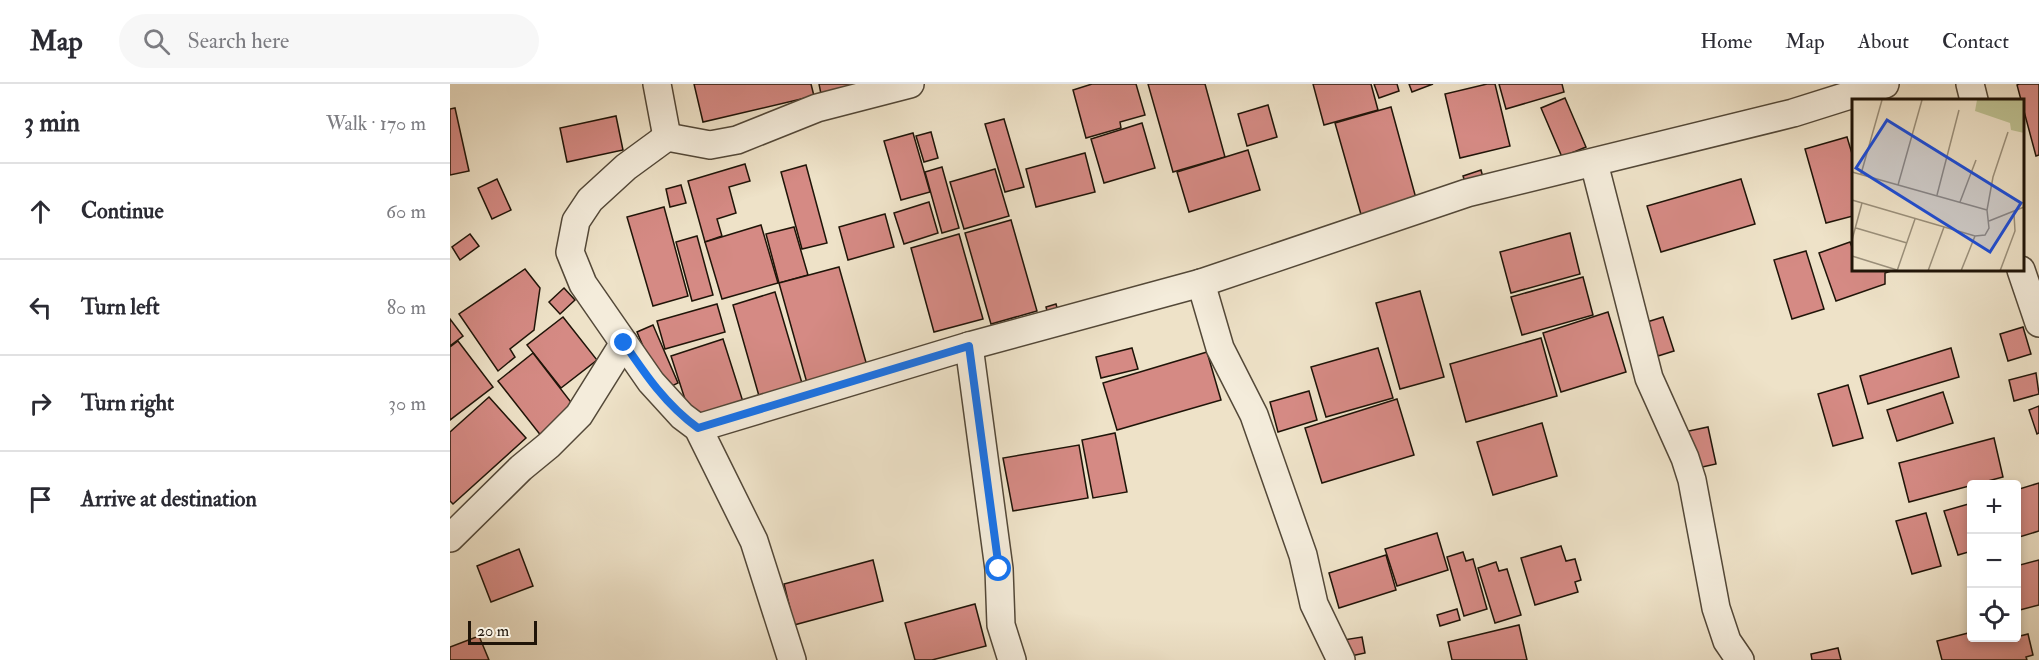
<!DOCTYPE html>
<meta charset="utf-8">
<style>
:root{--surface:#fff;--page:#f7f7f7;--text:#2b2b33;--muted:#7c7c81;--line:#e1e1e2}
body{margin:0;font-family:"IM FELL Double Pica",serif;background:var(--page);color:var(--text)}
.controls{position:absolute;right:18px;bottom:18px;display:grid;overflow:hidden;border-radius:6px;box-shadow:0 3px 9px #0003}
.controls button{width:54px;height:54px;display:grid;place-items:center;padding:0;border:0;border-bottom:2px solid var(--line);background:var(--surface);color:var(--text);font:30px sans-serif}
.scale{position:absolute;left:18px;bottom:15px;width:69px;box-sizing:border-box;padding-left:6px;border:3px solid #1f1408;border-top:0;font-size:16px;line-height:21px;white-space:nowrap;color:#1f1408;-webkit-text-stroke:4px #f4ecdb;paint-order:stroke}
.stop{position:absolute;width:18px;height:18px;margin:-14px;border:4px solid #1a73e8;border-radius:50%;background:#fff}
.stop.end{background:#1a73e8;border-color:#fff;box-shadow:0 2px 6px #0008}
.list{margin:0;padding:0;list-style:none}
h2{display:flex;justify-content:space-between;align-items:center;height:78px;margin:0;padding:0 24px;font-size:26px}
h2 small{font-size:20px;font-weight:400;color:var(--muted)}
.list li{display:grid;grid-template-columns:39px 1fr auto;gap:18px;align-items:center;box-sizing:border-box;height:96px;padding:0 24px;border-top:2px solid var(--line)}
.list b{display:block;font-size:22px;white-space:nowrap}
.list em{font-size:20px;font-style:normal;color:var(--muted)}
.icon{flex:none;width:33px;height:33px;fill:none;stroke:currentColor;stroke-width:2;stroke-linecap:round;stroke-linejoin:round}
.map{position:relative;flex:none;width:1589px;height:576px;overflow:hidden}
header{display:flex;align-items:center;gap:36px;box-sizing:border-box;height:84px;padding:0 30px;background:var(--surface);border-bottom:2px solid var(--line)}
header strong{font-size:28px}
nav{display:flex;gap:33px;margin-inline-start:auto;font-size:21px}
.search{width:420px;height:54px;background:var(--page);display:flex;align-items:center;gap:15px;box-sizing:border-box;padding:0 21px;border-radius:33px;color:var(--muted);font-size:22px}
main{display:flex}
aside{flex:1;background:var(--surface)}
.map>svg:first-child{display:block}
</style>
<header>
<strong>Map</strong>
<div class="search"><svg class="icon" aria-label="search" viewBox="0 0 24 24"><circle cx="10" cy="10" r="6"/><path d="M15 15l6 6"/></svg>Search here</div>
<nav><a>Home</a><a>Map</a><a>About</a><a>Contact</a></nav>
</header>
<main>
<aside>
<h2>3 min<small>Walk · 170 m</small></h2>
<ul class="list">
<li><svg class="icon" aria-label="ahead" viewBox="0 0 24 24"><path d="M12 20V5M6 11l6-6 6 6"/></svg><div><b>Continue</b></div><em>60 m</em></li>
<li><svg class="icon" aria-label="left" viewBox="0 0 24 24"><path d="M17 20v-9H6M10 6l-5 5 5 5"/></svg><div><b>Turn left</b></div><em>80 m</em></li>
<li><svg class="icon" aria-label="right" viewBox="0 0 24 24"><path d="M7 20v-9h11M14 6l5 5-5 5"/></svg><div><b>Turn right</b></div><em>30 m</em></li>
<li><svg class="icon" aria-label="arrive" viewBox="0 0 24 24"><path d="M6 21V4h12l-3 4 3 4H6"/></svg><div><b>Arrive at destination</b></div></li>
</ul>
</aside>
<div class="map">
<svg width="1589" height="576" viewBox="0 0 1589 576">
<rect width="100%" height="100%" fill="#eee2c8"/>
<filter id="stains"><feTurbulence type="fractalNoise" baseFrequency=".00333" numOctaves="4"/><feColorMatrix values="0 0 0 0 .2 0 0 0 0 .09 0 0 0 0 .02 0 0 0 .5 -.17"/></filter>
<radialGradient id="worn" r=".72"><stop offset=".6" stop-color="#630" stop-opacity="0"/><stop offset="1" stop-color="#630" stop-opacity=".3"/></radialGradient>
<!-- building -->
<g fill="#d58a84" stroke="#1f1408" stroke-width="1.5">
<polygon points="244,0 361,0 364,12 253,38"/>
<polygon points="369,0 437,0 372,15"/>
<polygon points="642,0 686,0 695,31 670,38 671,44 636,54 623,6"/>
<polygon points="698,0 755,0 775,73 723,88"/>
<polygon points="863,0 921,0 928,26 874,41"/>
<polygon points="924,0 947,0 949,7 929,14"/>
<polygon points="959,0 983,0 962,8"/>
<polygon points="1037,0 1045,0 1060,62 1010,74 995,10"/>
<polygon points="1049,0 1112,0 1114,8 1056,25"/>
<polygon points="1569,0 1589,0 1589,71 1586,72 1567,1"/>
<polygon points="1115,14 1136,63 1112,73 1091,24"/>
<polygon points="818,21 827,53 797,62 788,30"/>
<polygon points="941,23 967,118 912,134 885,39"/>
<polygon points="5,24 19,87 0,91 0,25"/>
<polygon points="166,32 173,66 117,78 110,44"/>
<polygon points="554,35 574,103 555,108 535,40"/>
<polygon points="692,39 705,84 654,99 641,55"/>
<polygon points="481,48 488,74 474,78 466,52"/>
<polygon points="463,49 480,108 451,116 434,57"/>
<polygon points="1397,53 1403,73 1403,132 1376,139 1355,65"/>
<polygon points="798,66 810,106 739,128 727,88"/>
<polygon points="635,69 645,108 586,123 576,85"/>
<polygon points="295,80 300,97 279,103 286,129 267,135 272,152 255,158 238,97"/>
<polygon points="356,81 377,159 352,165 331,88"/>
<polygon points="492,83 509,144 492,149 475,88"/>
<polygon points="545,85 559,132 514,145 500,98"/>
<polygon points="1031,86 1035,101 1018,107 1013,92"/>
<polygon points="47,95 61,126 42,135 28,104"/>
<polygon points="1291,95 1305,140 1211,168 1197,122"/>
<polygon points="231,101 236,119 220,123 216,105"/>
<polygon points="479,118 488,149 454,160 444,129"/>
<polygon points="214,123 238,212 203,222 177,133"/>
<polygon points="435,130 444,163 398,176 389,143"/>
<polygon points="561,136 587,227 541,240 515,149"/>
<polygon points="311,141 328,199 272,215 255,158"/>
<polygon points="344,143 358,191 329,199 316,150"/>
<polygon points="1120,149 1130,190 1061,209 1050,168"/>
<polygon points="20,150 29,162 10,176 2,163"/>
<polygon points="509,150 533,235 484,248 461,164"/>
<polygon points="247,152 263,211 242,217 226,158"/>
<polygon points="1400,158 1403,166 1403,186 1441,187 1435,189 1435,200 1386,217 1369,169"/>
<polygon points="1356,167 1374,225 1342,235 1324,176"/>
<polygon points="389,183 417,282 357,299 329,199"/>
<polygon points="75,185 90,204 84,246 60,265 65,273 48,287 9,230"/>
<polygon points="1133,193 1143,231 1072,251 1061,213"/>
<polygon points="114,204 125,216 110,230 99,218"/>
<polygon points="970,207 994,293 950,305 926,219"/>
<polygon points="325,208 354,306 311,319 283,221"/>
<polygon points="267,220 275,248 215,265 207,237"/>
<polygon points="606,220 610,235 600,238 596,223"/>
<polygon points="1158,228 1176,288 1111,308 1093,249"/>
<polygon points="113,233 147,276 111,304 77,261"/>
<polygon points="1213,233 1224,267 1208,272 1197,238"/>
<polygon points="0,235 13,252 0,262"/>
<polygon points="203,241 228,299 212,307 187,248"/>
<polygon points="1573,243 1581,270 1558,277 1550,250"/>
<polygon points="1091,254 1107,312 1016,338 1000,280"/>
<polygon points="273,255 294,321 242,337 221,272"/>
<polygon points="8,257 43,303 0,336 0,263"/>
<polygon points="682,264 688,285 651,294 646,273"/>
<polygon points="928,264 943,314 876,333 861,283"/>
<polygon points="1501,264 1509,293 1418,320 1410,292"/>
<polygon points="757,268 771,316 667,346 653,299"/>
<polygon points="83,269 127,326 92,353 48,297"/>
<polygon points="1586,289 1589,310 1564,317 1559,296"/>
<polygon points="1398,301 1413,354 1383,362 1368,310"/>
<polygon points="859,307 867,336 828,348 820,318"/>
<polygon points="1493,308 1503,339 1447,357 1437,326"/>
<polygon points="39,313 76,354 3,420 0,417 0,348"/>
<polygon points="947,315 964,371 872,399 855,344"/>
<polygon points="1589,322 1589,349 1587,350 1579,326"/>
<polygon points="1092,339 1107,392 1043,411 1027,358"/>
<polygon points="1258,343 1266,380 1243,385 1234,348"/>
<polygon points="665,349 677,408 643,414 632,356"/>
<polygon points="1544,354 1553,393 1459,418 1449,379"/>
<polygon points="629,361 638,414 563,427 553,374"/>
<polygon points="1589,399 1589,447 1566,454 1566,406"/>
<polygon points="1522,419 1522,467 1508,471 1494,427"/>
<polygon points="1476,429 1491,482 1462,490 1446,437"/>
<polygon points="987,449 998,486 947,502 935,465"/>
<polygon points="1111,462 1116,477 1125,475 1131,496 1125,498 1128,508 1085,521 1071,474"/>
<polygon points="69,465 83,502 41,518 27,482"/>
<polygon points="1013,468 1016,477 1023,475 1037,525 1014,532 997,473"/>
<polygon points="936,471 946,506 889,524 879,489"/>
<polygon points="423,476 433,517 344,541 334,500"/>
<polygon points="1589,476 1589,521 1566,527 1566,482"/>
<polygon points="1046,478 1049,487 1057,485 1071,531 1045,539 1028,484"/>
<polygon points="525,520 536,562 482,576 465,576 455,539"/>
<polygon points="1007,525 1010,536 990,542 987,531"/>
<polygon points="1566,539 1570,552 1578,550 1583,571 1576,573 1577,576 1492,576 1487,557 1522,548 1522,554 1566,554"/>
<polygon points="1069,541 1077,576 1002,576 998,558"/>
<polygon points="29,552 39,576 0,576 0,563"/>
<polygon points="912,553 915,569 896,573 893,556"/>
<polygon points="1388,564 1391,576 1362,576 1361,570"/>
</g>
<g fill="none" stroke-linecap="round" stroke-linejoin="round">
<!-- minor casing -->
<g stroke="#534838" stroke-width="30">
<g id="minor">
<polyline points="207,0 217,53"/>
<polyline points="1520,0 1524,16"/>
<polyline points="1144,79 1199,294 1235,374 1242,396 1266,524 1277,557 1290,576"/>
<polyline points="1571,186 1589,239"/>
<polyline points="751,199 770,264 804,331 853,471 864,520 891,576"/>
<polyline points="519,262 549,485 551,541 562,576"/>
<polyline points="248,344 519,262 751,199 1017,109 1343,29 1435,0"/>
<polyline points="0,454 71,384 99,361 129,331 174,259"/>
<polyline points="342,576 304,457 248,344 232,332 201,298 133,200 120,168 126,137 140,116 176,83 217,53 260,61 287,56 367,24 460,0"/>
</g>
</g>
<!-- minor -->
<use href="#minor" stroke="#f4ecdb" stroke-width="27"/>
</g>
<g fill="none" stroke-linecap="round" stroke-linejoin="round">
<!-- route -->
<path stroke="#1a73e8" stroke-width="8" d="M174,259C195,290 216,321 248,344L519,262L549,485"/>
</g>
<!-- overview -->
<g transform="translate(1402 15)">
<rect width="172" height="172" fill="#eee2c8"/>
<path d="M125,1H172V34L159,31L158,24L123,12Z" fill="#bec293"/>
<path fill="none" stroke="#9b907b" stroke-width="1.5" d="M0,73L135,111M9,75L30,1M46,86L70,1M85,96L107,11M0,101L123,137L133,136L137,129L135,111L141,78L156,33M108,103L124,61M137,122L172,108M4,129L55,144M0,141L10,104M0,157L45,171M45,172L63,120M76,172L92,128M109,172L123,137M148,172L163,132L162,115"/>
<path fill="#1d4ed8" fill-opacity="0.15" stroke="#1d4ed8" stroke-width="3" d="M35,21L169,104L138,153L4,69Z"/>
<rect width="172" height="172" fill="none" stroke="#1f1408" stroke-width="3"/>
</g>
<rect width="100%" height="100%" filter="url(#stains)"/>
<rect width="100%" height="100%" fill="url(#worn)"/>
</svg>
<div class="controls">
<button>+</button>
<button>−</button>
<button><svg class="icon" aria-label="locate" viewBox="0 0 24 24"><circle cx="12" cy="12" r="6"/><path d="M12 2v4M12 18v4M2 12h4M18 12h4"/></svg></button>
</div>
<div class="scale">20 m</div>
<div class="stop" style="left:549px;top:485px"></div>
<div class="stop end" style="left:174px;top:259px"></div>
</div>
</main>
